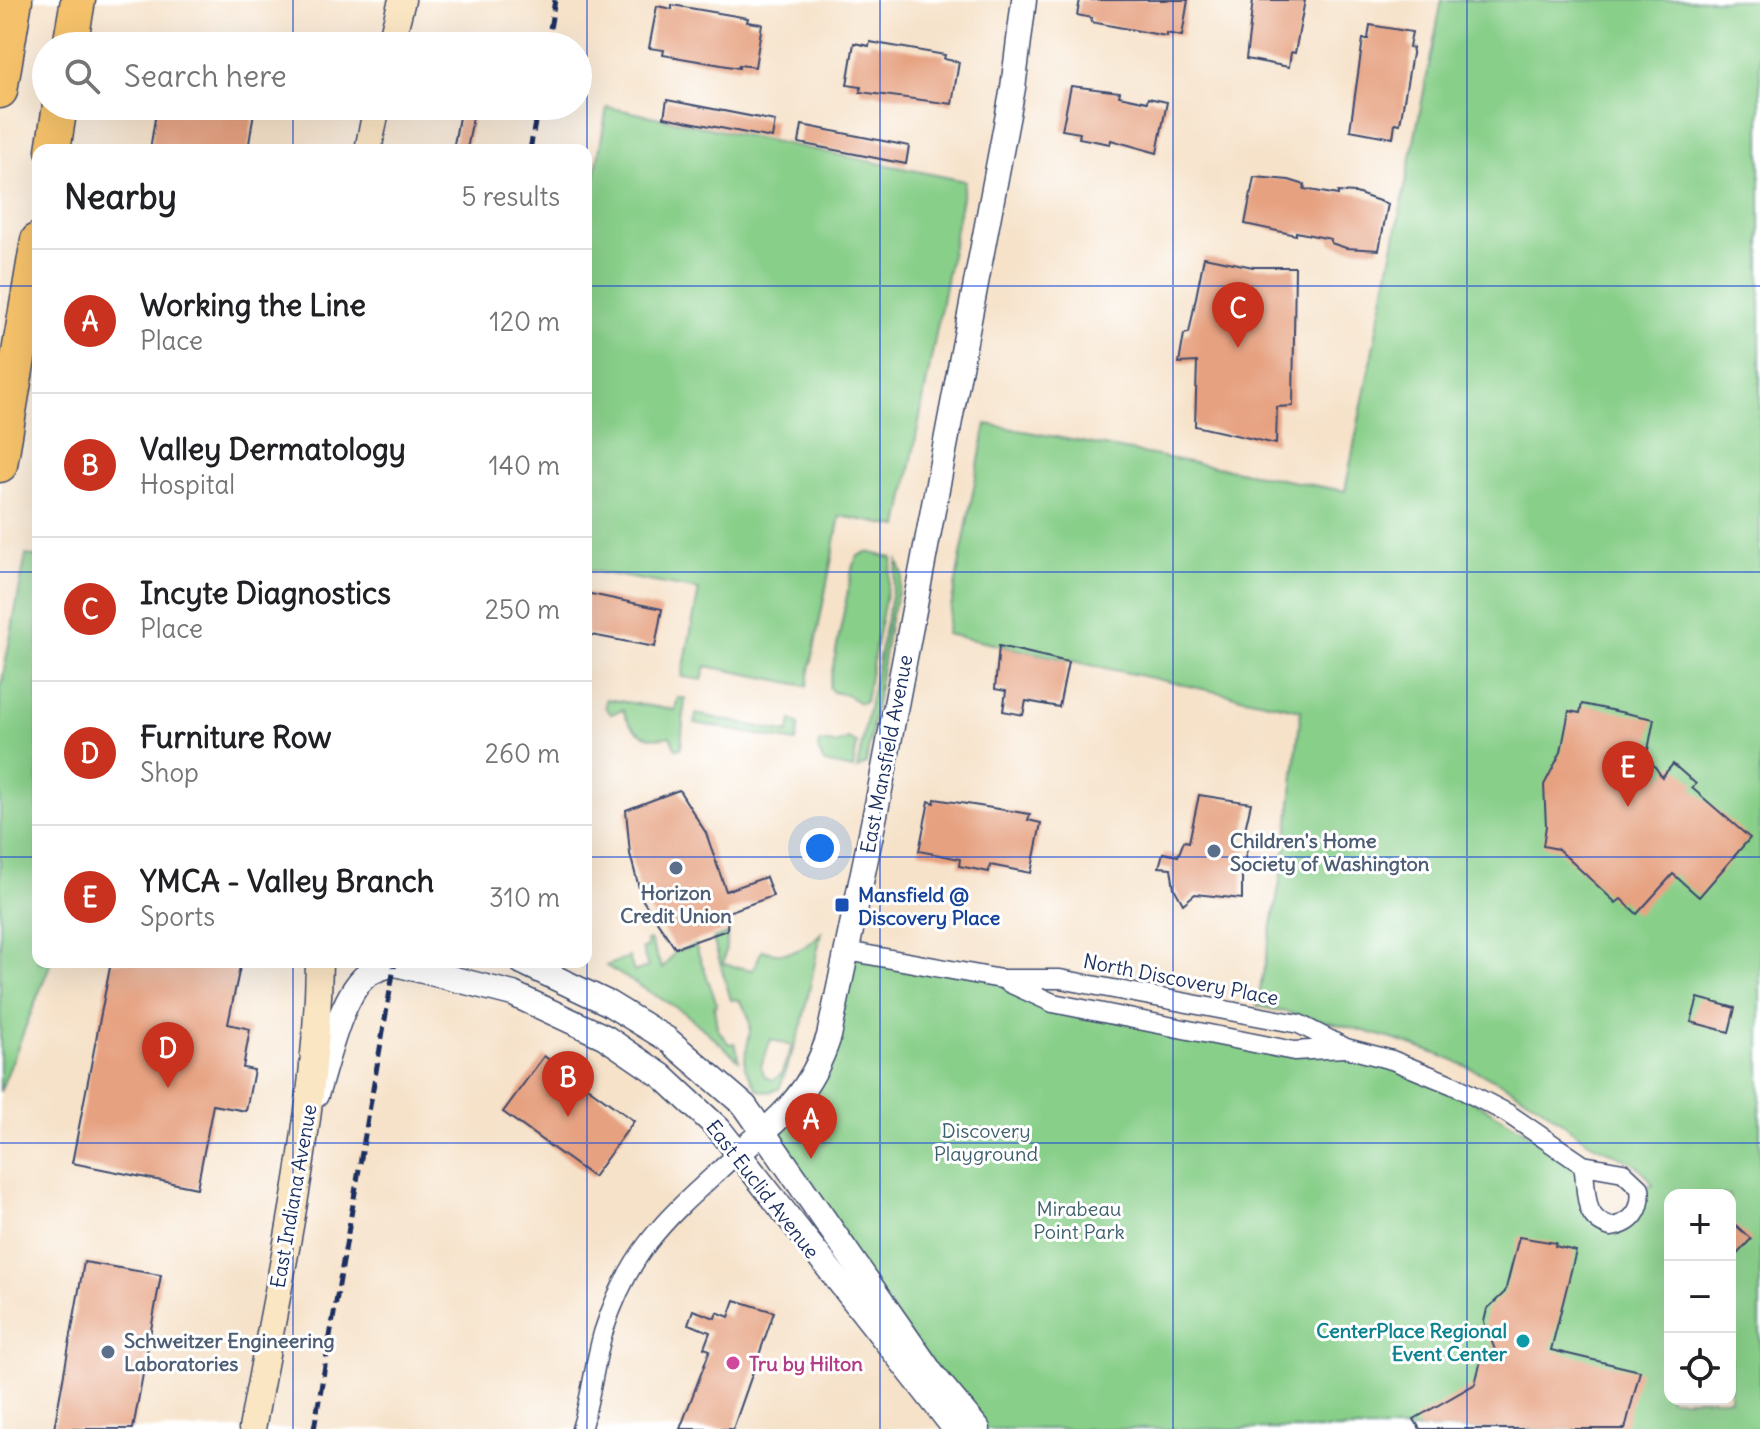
<!DOCTYPE html>
<meta charset="utf-8">
<style>
:root{--surface:#fff;--page:#f2f2f2;--text:#202124;--muted:#757577;--line:#e0e0e0;--accent:#c8321e}
body{margin:0;font-family:Delius,sans-serif;background:var(--page);color:var(--text)}
.controls{position:absolute;right:24px;bottom:24px;display:grid;overflow:hidden;border-radius:16px;box-shadow:0 8px 32px #0002}
.controls button{width:72px;height:72px;display:grid;place-items:center;padding:0;border:0;border-bottom:2px solid var(--line);background:var(--surface);color:var(--text);font:40px sans-serif}
.you{position:absolute;left:820px;top:848px;width:28px;height:28px;margin:-20px;border:6px solid #fff;border-radius:50%;background:#1a73e8;box-shadow:0 0 0 12px #1a73e833}
.badge{display:grid;place-items:center;width:52px;height:52px;border-radius:50%;background:var(--accent);color:#fff;font-size:26px;font-weight:700}
.pin{position:absolute;translate:-50% -66px;filter:drop-shadow(0 2px 4px #0008)}
.pin::after{content:'';position:absolute;top:42px;width:28px;height:24px;background:inherit;clip-path:polygon(0 0,100% 0,50% 100%)}
.list{margin:0;padding:0;list-style:none}
h2{display:flex;justify-content:space-between;align-items:center;height:104px;margin:0;padding:0 32px;font-size:34px}
h2 small{font-size:26px;font-weight:400;color:var(--muted)}
.list li{display:grid;grid-template-columns:52px 1fr auto;gap:24px;align-items:center;box-sizing:border-box;height:144px;padding:0 32px;border-top:2px solid var(--line)}
.list b{display:block;font-size:30px;white-space:nowrap}
.list p{margin:0;font-size:26px;white-space:nowrap;color:var(--muted)}
.list em{font-size:26px;font-style:normal;color:var(--muted)}
.icon{flex:none;width:44px;height:44px;fill:none;stroke:currentColor;stroke-width:2;stroke-linecap:round;stroke-linejoin:round}
.map{position:relative;flex:none;width:1760px;height:1429px;overflow:hidden}
.search{position:absolute;background:var(--surface);box-shadow:0 8px 32px #0002;left:32px;top:32px;width:560px;height:88px;display:flex;align-items:center;gap:20px;box-sizing:border-box;padding:0 28px;border-radius:44px;color:var(--muted);font-size:30px}
.panel{position:absolute;background:var(--surface);box-shadow:0 8px 32px #0002;left:32px;top:144px;width:560px;height:824px;border-radius:16px}
.map>svg:first-child{display:block}
</style>
<div class="map">
<svg width="1760" height="1429" viewBox="0 0 1760 1429">
<rect width="100%" height="100%" fill="#fff"/>
<filter id="ink" filterUnits="userSpaceOnUse"><feTurbulence type="fractalNoise" baseFrequency=".0125" numOctaves="2"/><feDisplacementMap in="SourceGraphic" scale="16" xChannelSelector="R" yChannelSelector="G"/><feConvolveMatrix kernelMatrix="1 2 1 2 8 2 1 2 1" color-interpolation-filters="sRGB"/></filter>
<filter id="wash" filterUnits="userSpaceOnUse"><feTurbulence type="fractalNoise" baseFrequency=".006" numOctaves="4" result="noise"/><feDisplacementMap in="SourceGraphic" scale="32" xChannelSelector="R" yChannelSelector="G"/><feGaussianBlur stdDeviation="1.8" result="paint"/><feColorMatrix in="noise" values="0 0 0 0 0 0 0 0 0 0 0 0 0 0 0 0 0 1.4 0 .05"/><feComposite in="paint" operator="in"/></filter>
<g filter="url(#wash)">
<rect width="100%" height="100%" fill="#f6e2c9"/>
<!-- green -->
<g fill="#88cf89" stroke="#527f74" stroke-width="2" fill-rule="evenodd">
<path d="M1442,0H1760V1429H978L763,1133L803,1093L847,951L1001,979L1053,1003L1294,1051L1346,1048L1422,1071L1583,1165L1587,1201L1619,1226L1640,1188L1653,1185C1639,1158 1613,1156 1589,1142C1568,1129 1550,1111 1529,1099C1445,1047 1352,1026 1257,1006L1286,849L1301,710L946,634L986,424L1345,491ZM1670,1195H1730V1399H1670Z"/>
<polygon points="607,107 965,181 899,527 840,516 807,686 706,666 702,680 682,677 699,590 586,570 586,228"/>
<polygon points="866,552 893,558 865,702 860,703 847,695 833,692 829,687 853,565 858,556"/>
<polygon points="26,555 38,557 38,962 51,962 0,1092 0,692"/>
<polygon points="898,561 903,575 890,619 866,764 857,769"/>
<path d="M678,698H685L681,748L676,749L670,736C647,742 630,731 623,710L611,714L605,707L606,699L675,710Z"/>
<polygon points="696,714 788,733 792,720 799,725 796,742 695,723"/>
<polygon points="848,739 857,743 853,769 824,763 818,749 819,742 836,744"/>
<path d="M821,933L802,1025L779,1089L768,1092L758,1090L745,1068C743,1039 762,1028 738,999L731,1000L713,939L728,934L723,964L753,970L762,950C787,958 804,951 821,933ZM771,1039L792,1046L781,1075L772,1080L765,1077L761,1066Z"/>
<polygon points="650,940 662,969 675,952 695,945 717,1004 714,1007 717,1028 729,1044 735,1043 739,1060 685,1013 606,966 629,957 634,972 648,967 642,949 648,947 646,941"/>
</g>
<g id="blocks">
<!-- building -->
<g fill="#e6a180">
<polygon points="1080,0 1188,0 1182,36 1166,33 1166,36 1091,22 1092,18 1077,15"/>
<polygon points="1253,0 1305,0 1295,53 1291,52 1289,67 1246,59"/>
<polygon points="672,5 748,18 747,22 762,24 755,67 739,65 739,68 663,55 664,50 649,48 657,6 672,9"/>
<polygon points="1370,25 1412,32 1409,47 1413,48 1400,124 1395,123 1393,138 1350,130 1363,39 1368,39"/>
<polygon points="870,42 945,55 944,59 959,62 952,104 860,92 861,87 847,85 854,43 869,46"/>
<polygon points="1071,86 1120,92 1119,96 1147,102 1148,98 1167,102 1157,153 1111,140 1110,144 1079,138 1080,133 1062,130"/>
<polygon points="667,100 775,121 772,138 664,117"/>
<polygon points="157,106 255,106 248,150 150,150"/>
<polygon points="461,106 475,106 467,150 453,150"/>
<polygon points="802,125 909,146 906,164 799,143"/>
<polygon points="1254,177 1289,180 1305,185 1304,189 1338,195 1338,192 1356,193 1388,204 1379,250 1346,248 1331,243 1331,239 1296,232 1296,235 1245,224"/>
<polygon points="1204,257 1253,267 1295,267 1293,406 1277,407 1276,444 1195,426 1197,362 1179,363 1184,334 1189,333"/>
<polygon points="586,593 662,609 655,647 586,634"/>
<polygon points="999,646 1068,662 1059,707 1026,701 1023,715 1003,711 1006,691 995,689"/>
<polygon points="1582,704 1654,719 1647,755 1662,777 1673,764 1696,784 1692,788 1750,838 1699,897 1673,874 1637,914 1621,899 1616,903 1558,849 1543,846 1546,826 1544,785 1561,752 1569,711 1580,713"/>
<polygon points="679,790 706,833 726,891 766,877 773,896 728,912 727,930 675,948 642,899 630,854 626,810"/>
<polygon points="1199,795 1251,803 1241,847 1247,849 1242,873 1242,899 1195,894 1183,904 1174,888 1171,868 1159,867 1163,853 1178,856 1184,841 1189,842"/>
<polygon points="935,799 1030,814 1028,820 1041,823 1031,873 990,865 989,872 959,866 960,859 919,851 929,801 934,803"/>
<polygon points="111,962 241,962 228,1024 250,1029 243,1068 254,1070 246,1111 213,1105 197,1188 72,1163"/>
<polygon points="1698,998 1735,1008 1729,1032 1691,1022"/>
<polygon points="544,1056 634,1121 593,1177 503,1112"/>
<polygon points="1730,1220 1751,1239 1730,1262"/>
<polygon points="1519,1237 1556,1243 1555,1246 1576,1251 1551,1350 1640,1371 1625,1429 1420,1429 1414,1419 1475,1384 1483,1352 1497,1355 1484,1322 1487,1309 1505,1292"/>
<polygon points="84,1262 161,1275 133,1429 54,1429"/>
<polygon points="735,1300 774,1312 733,1429 680,1429 710,1350 704,1348 710,1332 688,1324 693,1310 715,1318 717,1312 729,1317"/>
</g>
</g>
</g>
<g filter="url(#ink)">
<use href="#blocks" fill-opacity="0" stroke="#3c4a6e" stroke-width="2"/>
<g fill="none" stroke-linecap="round" stroke-linejoin="round">
<!-- minor casing -->
<g stroke="#3c4a6e" stroke-width="21">
<g id="minor">
<path d="M847,951L1001,979H1060L1299,1024L1346,1048L1392,1060L1453,1085L1507,1113L1583,1165L1623,1172L1640,1188C1643,1209 1633,1224 1611,1227C1581,1219 1588,1191 1583,1165"/>
<polyline points="1007,982 1053,1003 1294,1051 1344,1048"/>
<path d="M581,1429C591,1398 594,1365 603,1333C631,1244 672,1214 737,1154"/>
</g>
</g>
<!-- tertiary casing -->
<g stroke="#3c4a6e" stroke-width="27">
<g id="tertiary">
<polyline points="388,962 513,994 605,1037 662,1076 719,1129 955,1429"/>
<polyline points="522,962 608,1003 667,1039 745,1106 933,1375 978,1429"/>
<path d="M316,1095C326,1065 341,994 367,975C375,969 386,967 395,963"/>
<path d="M737,1154C782,1117 811,1093 829,1036L878,800L1013,88L1024,0"/>
</g>
</g>
<!-- secondary casing -->
<g stroke="#3c4a6e" stroke-width="29">
<g id="secondary">
<polyline points="390,46 402,0"/>
<polyline points="368,150 377,106"/>
<path d="M252,1429C280,1274 317,1120 319,962"/>
</g>
</g>
<!-- motorway casing -->
<g stroke="#3c4a6e" stroke-width="37">
<g id="motorway">
<polyline points="70,46 78,0"/>
<polyline points="0,91 15,0"/>
<polyline points="53,150 60,106"/>
<polyline points="0,465 38,240"/>
</g>
</g>
<!-- minor -->
<use href="#minor" stroke="#fff" stroke-width="18"/>
<!-- tertiary -->
<use href="#tertiary" stroke="#fff" stroke-width="24"/>
<!-- secondary -->
<use href="#secondary" stroke="#fbe6c4" stroke-width="26"/>
<!-- motorway -->
<use href="#motorway" stroke="#f5c16b" stroke-width="34"/>
<!-- rail -->
<g stroke="#1b2f5e" stroke-width="5" stroke-dasharray="12 6" stroke-linecap="butt">
<polyline points="547,46 555,0"/>
<polyline points="530,150 538,106"/>
<polyline points="314,1429 395,962"/>
</g>
</g>
</g>
<!-- grid -->
<path fill="none" stroke="#1d4ed8" stroke-width="2" stroke-opacity="0.55" d="M293,0V46M587,0V1429M880,0V1429M1173,0V1429M1467,0V1429M293,106V150M0,286H38M586,286H1760M0,572H38M586,572H1760M0,857H38M586,857H1760M293,962V1429M0,1143H1760"/>
<!-- markers -->
<g fill="#5c6f8a" stroke="#fff" stroke-width="3">
<circle cx="1214" cy="851" r="8"/>
<circle cx="676" cy="868" r="8"/>
<circle cx="108" cy="1352" r="8"/>
</g>
<rect fill="#1a4fb4" stroke="#fff" stroke-width="3" x="834" y="897" width="16" height="16" rx="4"/>
<circle fill="#0f9aa8" stroke="#fff" stroke-width="3" cx="1523" cy="1341" r="8"/>
<circle fill="#d1479c" stroke="#fff" stroke-width="3" cx="733" cy="1363" r="8"/>
<g text-anchor="middle" dominant-baseline="central" stroke-width="6" stroke-linejoin="round" paint-order="stroke">
<!-- street labels -->
<g font-size="20" fill="#1b2f5e" stroke="#fff">
<text transform="translate(886 754) rotate(-79)">East Mansfield Avenue</text>
<text transform="translate(1181 979) rotate(11)">North Discovery Place</text>
<text transform="translate(763 1189) rotate(52)">East Euclid Avenue</text>
<text transform="translate(293 1196) rotate(-80)">East Indiana Avenue</text>
</g>
<!-- service labels -->
<g font-size="20" font-weight="bold" fill="#4e5e75" stroke="#fff" text-anchor="start">
<text x="1230" y="840">Children's Home<tspan x="1230" dy="23">Society of Washington</tspan></text>
<text x="676" y="892" text-anchor="middle">Horizon<tspan x="676" dy="23">Credit Union</tspan></text>
<text x="124" y="1340">Schweitzer Engineering<tspan x="124" dy="23">Laboratories</tspan></text>
</g>
<!-- transit labels -->
<g font-size="20" font-weight="bold" fill="#164399" stroke="#fff" text-anchor="start">
<text x="858" y="894">Mansfield @<tspan x="858" dy="23">Discovery Place</tspan></text>
</g>
<!-- park labels -->
<g font-size="20" fill="#3c5f6b" stroke="#fff">
<text x="986" y="1130">Discovery<tspan x="986" dy="23">Playground</tspan></text>
<text x="1079" y="1208">Mirabeau<tspan x="1079" dy="23">Point Park</tspan></text>
</g>
<!-- culture labels -->
<g font-size="20" font-weight="bold" fill="#0d838f" stroke="#fff" text-anchor="end">
<text x="1507" y="1330">CenterPlace Regional<tspan x="1507" dy="23">Event Center</tspan></text>
</g>
<!-- hotel labels -->
<g font-size="20" font-weight="bold" fill="#b23c85" stroke="#fff" text-anchor="start">
<text x="749" y="1363">Tru by Hilton</text>
</g>
</g>
</svg>
<div class="controls">
<button>+</button>
<button>−</button>
<button><svg class="icon" aria-label="locate" viewBox="0 0 24 24"><circle cx="12" cy="12" r="6"/><path d="M12 2v4M12 18v4M2 12h4M18 12h4"/></svg></button>
</div>
<div class="you"></div>
<div class="pin badge" style="left:811px;top:1159px">A</div>
<div class="pin badge" style="left:568px;top:1117px">B</div>
<div class="pin badge" style="left:1238px;top:348px">C</div>
<div class="pin badge" style="left:168px;top:1088px">D</div>
<div class="pin badge" style="left:1628px;top:807px">E</div>
<div class="search"><svg class="icon" aria-label="search" viewBox="0 0 24 24"><circle cx="10" cy="10" r="6"/><path d="M15 15l6 6"/></svg>Search here</div>
<section class="panel">
<h2>Nearby<small>5 results</small></h2>
<ul class="list">
<li><span class="badge">A</span><div><b>Working the Line</b><p>Place</p></div><em>120 m</em></li>
<li><span class="badge">B</span><div><b>Valley Dermatology</b><p>Hospital</p></div><em>140 m</em></li>
<li><span class="badge">C</span><div><b>Incyte Diagnostics</b><p>Place</p></div><em>250 m</em></li>
<li><span class="badge">D</span><div><b>Furniture Row</b><p>Shop</p></div><em>260 m</em></li>
<li><span class="badge">E</span><div><b>YMCA - Valley Branch</b><p>Sports</p></div><em>310 m</em></li>
</ul>
</section>
</div>
